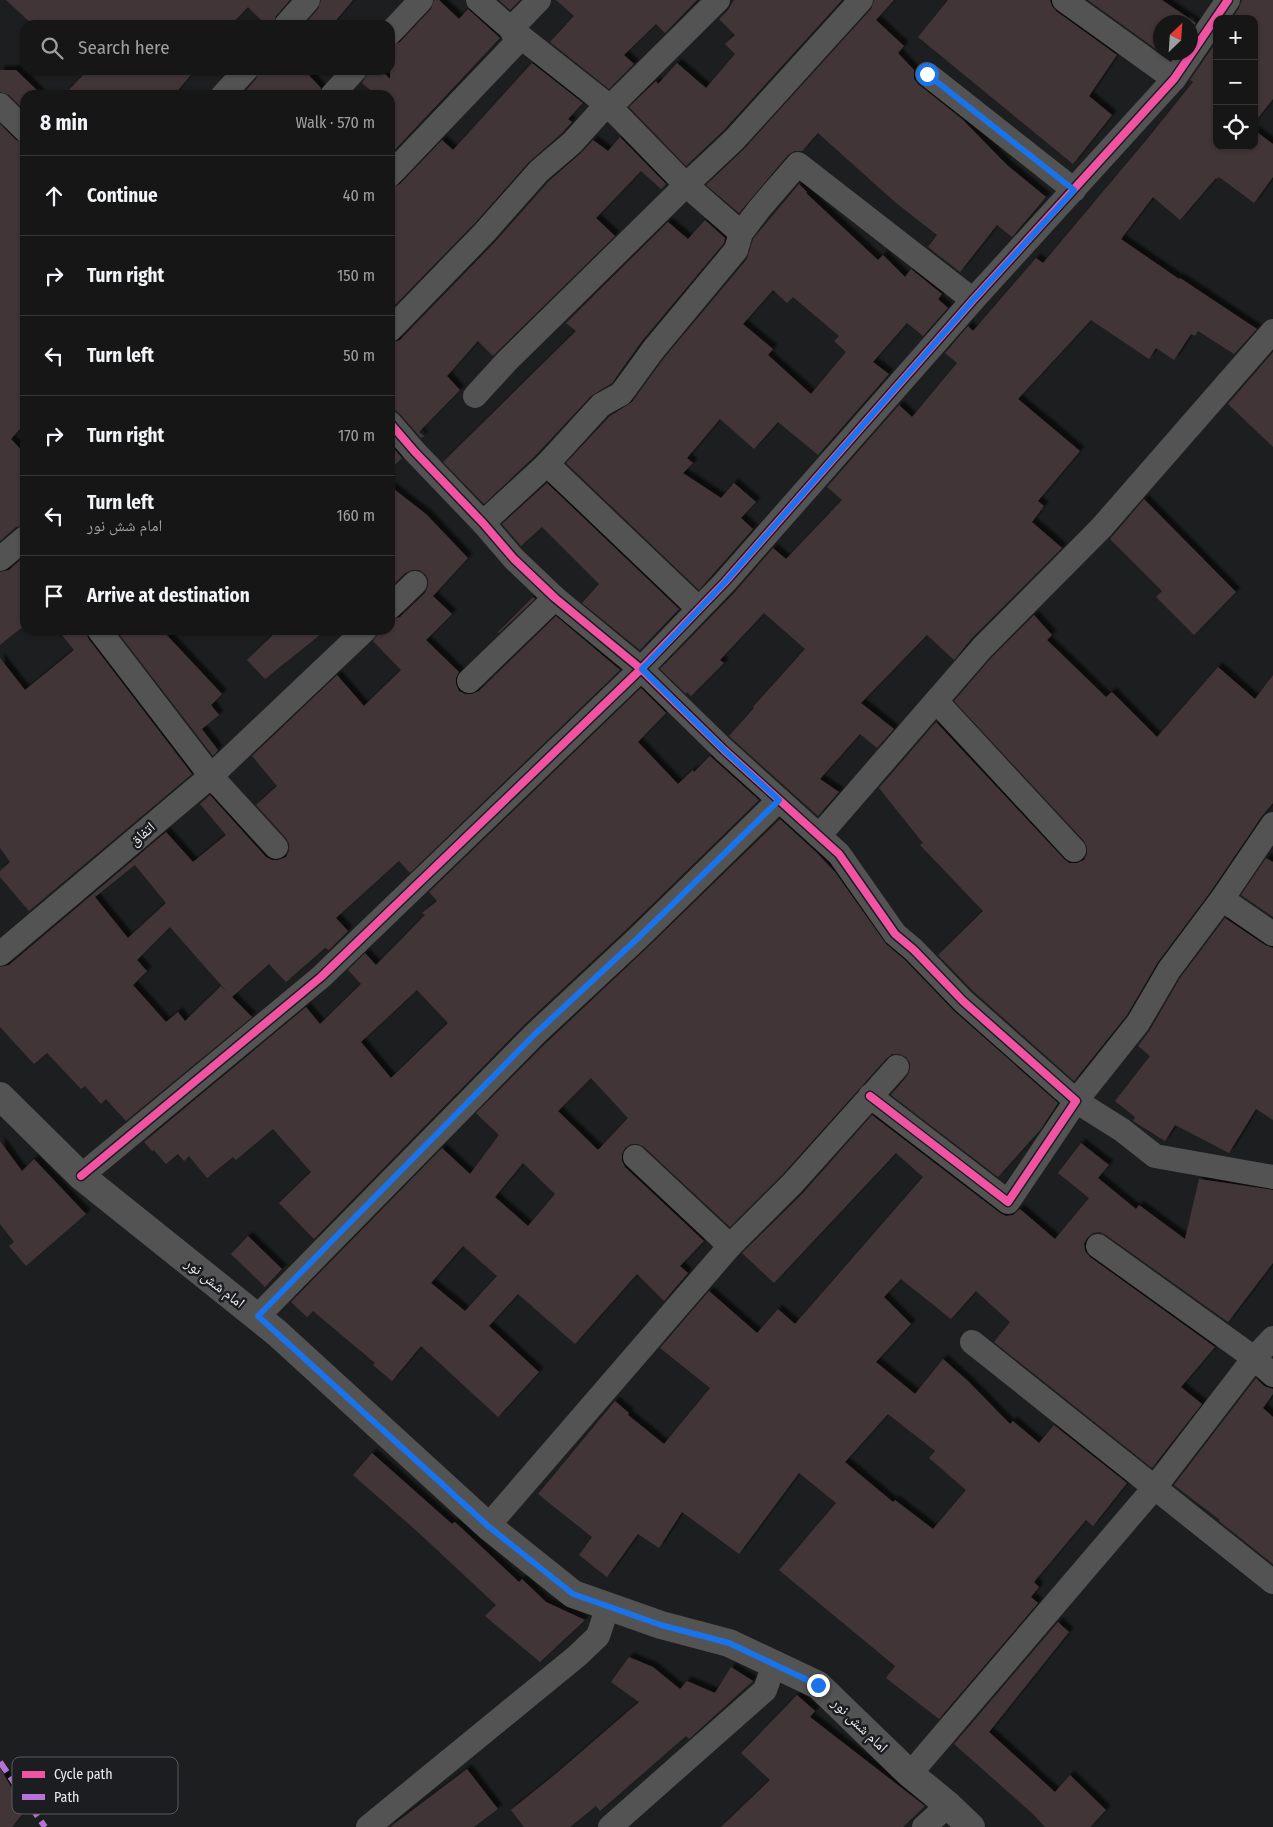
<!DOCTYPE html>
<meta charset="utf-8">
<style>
:root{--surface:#161617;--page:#1f1f20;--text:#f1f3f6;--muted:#9e9fa1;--line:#353536}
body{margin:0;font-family:"Fira Sans Condensed","Noto Naskh Arabic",sans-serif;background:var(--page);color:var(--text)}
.controls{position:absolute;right:15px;top:15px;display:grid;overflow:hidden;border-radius:10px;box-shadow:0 1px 4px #0004}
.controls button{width:45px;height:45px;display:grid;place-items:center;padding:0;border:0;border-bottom:1px solid var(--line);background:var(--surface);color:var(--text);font:25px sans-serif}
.compass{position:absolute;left:1153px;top:15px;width:45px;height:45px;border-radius:50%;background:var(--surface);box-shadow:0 1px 4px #0004;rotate:25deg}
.stop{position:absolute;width:15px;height:15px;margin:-11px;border:4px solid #1a73e8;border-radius:50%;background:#fff}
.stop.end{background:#1a73e8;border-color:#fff;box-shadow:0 1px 5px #0008}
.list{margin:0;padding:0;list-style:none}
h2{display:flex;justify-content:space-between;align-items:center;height:65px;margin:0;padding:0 20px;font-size:21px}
h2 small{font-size:16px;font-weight:400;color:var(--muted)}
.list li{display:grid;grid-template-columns:32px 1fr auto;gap:15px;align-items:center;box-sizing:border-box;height:80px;padding:0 20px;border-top:1px solid var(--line)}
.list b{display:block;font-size:19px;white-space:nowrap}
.list p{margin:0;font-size:16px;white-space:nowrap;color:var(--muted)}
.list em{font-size:16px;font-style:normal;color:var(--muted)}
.icon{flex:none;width:28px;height:28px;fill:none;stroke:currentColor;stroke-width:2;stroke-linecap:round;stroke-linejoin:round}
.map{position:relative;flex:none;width:1273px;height:1827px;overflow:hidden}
.search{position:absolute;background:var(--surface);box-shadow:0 1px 4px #0004;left:20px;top:20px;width:375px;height:55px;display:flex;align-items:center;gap:12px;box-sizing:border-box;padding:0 18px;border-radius:15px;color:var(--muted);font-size:19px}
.panel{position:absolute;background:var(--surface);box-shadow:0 1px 4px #0004;left:20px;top:90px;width:375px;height:545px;border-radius:15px}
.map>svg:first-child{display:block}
</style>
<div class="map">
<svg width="1273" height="1827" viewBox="0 0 1273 1827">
<defs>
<filter id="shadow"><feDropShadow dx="4.5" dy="-4.5" stdDeviation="1" flood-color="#0009"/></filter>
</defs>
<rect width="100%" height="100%" fill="#1d1e1f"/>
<!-- building -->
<g fill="#423637" fill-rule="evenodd" filter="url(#shadow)">
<polygon points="6,0 290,0 276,16 273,25 266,25 248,7 231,25 33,25"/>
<polygon points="321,0 353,0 332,25 304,25 318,9"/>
<polygon points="434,0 439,0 459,19 468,9 500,38 390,155 390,95 376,95 362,83 368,73 368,70 381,70 390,79 390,46 400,42 431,9"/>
<polygon points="499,0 520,0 510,10"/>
<polygon points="556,0 697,0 665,33 656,24 624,55 634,64 609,89 550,42 574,16"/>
<polygon points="734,0 842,0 724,130 686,166 629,107 656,81 658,84 677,63 706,88 735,54 725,44 735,35 719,19 728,10"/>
<polygon points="874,0 894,0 876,20 904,46 898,53 914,70 914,79 918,84 962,119 1007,165 1046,197 1012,237 997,225 960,272 928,247 937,235 895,202 818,133 802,151 794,151 788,155 739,213 706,185 744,149 871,9"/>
<polygon points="948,0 1050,0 1052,6 1056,11 1117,55 1089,96 1112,115 1073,164 918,37"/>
<polygon points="1088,0 1162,0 1196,23 1190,30 1190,22 1160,22 1160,52"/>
<polygon points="1242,0 1273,0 1273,99 1254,123 1254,19 1232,19 1239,8"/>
<polygon points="1217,41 1217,146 1254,146 1254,130 1273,144 1273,177 1254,203 1219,177 1217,179 1216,178 1180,220 1153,197 1121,239 1179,279 1180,278 1257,329 1234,354 1198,331 1195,336 1191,334 1174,360 1156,348 1149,359 1091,320 1018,399 1080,451 1038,501 1044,506 1032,522 1062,548 972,638 954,660 927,635 861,703 894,729 877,748 860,734 820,779 839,792 818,816 729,736 754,708 753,707 805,649 764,613 720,660 724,663 691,696 687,692 686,694 660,669 735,592 773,548 786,559 842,500 827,487 899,405 912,417 957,363 945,353 968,326 973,331 1036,258 1043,263 1148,138 1193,82 1190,80"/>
<polygon points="532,63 583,103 568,119 572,122 562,133 529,162 475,223 396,304 390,298 390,188 400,184 442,140 453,150"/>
<polygon points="0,70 16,70 42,95 25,95 25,111 9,95 0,92"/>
<polygon points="88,70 195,70 174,95 64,95"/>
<polygon points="259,70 304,70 321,88 319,95 242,95 256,79"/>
<polygon points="0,124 16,140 25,143 25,423 11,439 25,454 25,525 16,527 0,541"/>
<polygon points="620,137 666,184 661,189 641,171 596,218 615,236 493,356 478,341 447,376 460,390 419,432 424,436 421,438 400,414 395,410 390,410 390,343 400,340 495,242 549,181 581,153 593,140 608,151"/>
<path d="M799,184L807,192L806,193L878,260L883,255L905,277L911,269L942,294L938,299L948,308L923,336L907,323L873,362L889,374L818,455L778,422L754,449L720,419L687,458L693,463L683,473L721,498L734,483L756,502L741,518L753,529L699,590L566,463L610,416L632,402L664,358L747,259L753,239ZM773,290L787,303L793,297L839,336L834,341L846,352L811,394L768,355L773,349L743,324Z"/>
<polygon points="705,220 725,238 724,243 642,341 612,383 591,396 537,454 484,504 443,462 576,331 566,323 668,222 688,239"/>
<polygon points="1273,352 1273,447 1228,404"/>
<polygon points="390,444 402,458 390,470"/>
<polygon points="547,483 679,609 640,650 582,603 599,584 542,527 521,546 502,524"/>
<path d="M390,486L426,514L468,558L433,596L452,614L426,640L459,672L456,678V684L459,691L465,694H472L479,691L556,616L620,670L410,873L399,861L336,918L348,931L329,950L325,948L286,982L269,964L232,997L252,1017L126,1121L106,1099L101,1104L85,1086L81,1089L47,1053L34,1064L0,1027V967L9,965L166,832L193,862L226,835L200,804L210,795L266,857L272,860H278L286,857L289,851V844L286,838L256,805L277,786L252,756L337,675L364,706L401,670L373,641L378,634V630H390V620L400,617L425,593L428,586V579L425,574L419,570H412L405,573L390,588ZM135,865L166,903L128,938L95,897ZM170,927L228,993L221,986L185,1021L178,1012L166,1022L133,985L147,971L137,960Z"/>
<polygon points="1144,499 1236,592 1194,635 1156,597 1162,591 1110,539"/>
<polygon points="25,556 25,625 0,645 0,572 9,570"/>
<polygon points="533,597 535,599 499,633 498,632"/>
<polygon points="1034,615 1052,635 1047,640 1106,697 1112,692 1157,737 1218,667 1255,699 1273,675 1273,803 1262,816 1211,891 1158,962 1127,1015 1074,1081 973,991 938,955 983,911 920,845 923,843 879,788 936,722 1064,859 1069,863 1077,863 1084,860 1087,854 1087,847 1084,841 954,701 992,657"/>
<polygon points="58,630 86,630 88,638 192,774 29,911 0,877 0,871 10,862 0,848 0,658 25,690 74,650"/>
<polygon points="116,630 162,630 222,694 211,705 219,715 202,729 218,750 213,756"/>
<polygon points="278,630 326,630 265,679 247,660"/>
<path d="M641,688L666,713L638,742L678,784L693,770L694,772L710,756L759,800L628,928L525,1024L314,1239L279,1203L311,1172L273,1129L236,1160L233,1157L207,1178L189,1156L184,1161L178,1154L166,1164L154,1150L152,1151L144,1142L306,1007L320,1024L361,984L348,970L365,953L376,965L425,915L422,913L437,901L429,892ZM417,990L448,1023L391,1078L361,1042Z"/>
<path d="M780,819L816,852L835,872L886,944L905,960L954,1011L1058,1103L1041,1129L998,1177L891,1095L907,1076L910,1069V1063L906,1057L899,1054H892L887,1058L783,1174L730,1227L644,1147L638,1144H631L625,1148L622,1154V1161L625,1167L704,1241L680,1266L688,1273L664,1301L637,1274L575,1344L518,1294L489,1326L539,1372L498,1417L421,1346L392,1381L373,1365L375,1363L313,1311L307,1317L291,1302L442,1148L470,1174L499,1135L476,1113L545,1044L647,948ZM591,1078L628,1118L598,1150L558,1111ZM523,1163L555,1194L528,1226L495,1197ZM463,1246L497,1276L465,1311L431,1283Z"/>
<polygon points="1266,858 1273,862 1273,917 1241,895"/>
<polygon points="1225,918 1265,945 1273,948 1273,1120 1256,1109 1229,1153 1175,1125 1165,1141 1133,1121 1135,1117 1115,1101 1150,1056 1138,1046 1150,1030 1180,978"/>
<path d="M872,1115L1000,1213L1006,1216L1013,1215L1020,1209L1055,1239L1089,1198L1058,1173L1081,1143L1109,1165L1098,1178L1136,1209L1139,1205L1185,1239L1199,1179L1273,1190V1263L1228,1322L1106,1235L1100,1232L1093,1233L1087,1238L1084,1244L1085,1251L1090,1257L1215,1347L1181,1387L1202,1404L1152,1468L994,1342L1010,1322L976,1291L951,1319L901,1279L884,1297L911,1324L876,1362L915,1394L943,1359L968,1381L1010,1424L1013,1421L1039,1443L1054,1425L1127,1483L1093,1526L1086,1520L1034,1582L1039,1587L1031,1597L1038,1603L939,1719L886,1678L895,1666L779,1570L836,1503L799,1473L739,1554L682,1512L659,1548L638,1534L607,1577L579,1555L592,1537L538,1494L615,1401L629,1413L628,1415L664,1444L710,1388L660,1348L709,1291L757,1333L778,1309L795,1324L923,1177L896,1153L774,1283L742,1253L803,1193ZM888,1414L935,1451L929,1458L966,1490L933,1529L895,1500L893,1502L845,1462Z"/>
<polygon points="0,1141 22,1171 34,1159 86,1214 26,1266 9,1246 14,1242 0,1224"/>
<polygon points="248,1236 282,1269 265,1287 231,1254"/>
<polygon points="1256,1378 1264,1386 1273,1389 1273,1394 1263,1408 1273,1417 1273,1564 1219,1521 1220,1520 1174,1485"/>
<polygon points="372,1453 452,1524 455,1522 519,1582 522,1579 546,1602 585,1620 540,1662 485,1616 496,1605 420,1534 353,1475"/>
<polygon points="1058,1622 1069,1632 989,1732 1055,1792 1070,1775 1106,1810 1090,1827 1045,1827 1033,1814 954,1744"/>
<polygon points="629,1657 653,1667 680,1689 687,1681 715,1693 731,1667 753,1681 689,1739 686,1736 600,1811 596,1806 570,1827 524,1827 511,1810 558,1772 639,1702 611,1682"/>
<polygon points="797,1695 815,1711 810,1717 925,1806 903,1827 721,1827 770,1780 741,1753"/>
<polygon points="0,1768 25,1811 12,1827 0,1827"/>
<polygon points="467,1769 498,1809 474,1827 390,1827"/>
</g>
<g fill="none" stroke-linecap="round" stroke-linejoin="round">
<!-- minor -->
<g stroke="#545353" stroke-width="24">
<polyline points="478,0 511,29 610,107 686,185 741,233"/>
<polyline points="1064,0 1174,79"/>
<polyline points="286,25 308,0"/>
<polyline points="390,33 421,0"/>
<polyline points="927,74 1074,190"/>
<polyline points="223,95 246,70"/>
<polyline points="332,95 355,70"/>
<polyline points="0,105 25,130"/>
<polyline points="390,175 517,42 511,29 539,0"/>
<polyline points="390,330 485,232 539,171 572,143 599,113 610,107 718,0"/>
<polyline points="475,396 507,361 686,185 734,140 861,0"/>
<polyline points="390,423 415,452 483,523 514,559 555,598 641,669 724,750 839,854 895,934 914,950 963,1001 1076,1101 1008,1202 870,1096"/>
<polyline points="547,464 698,608"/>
<polyline points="483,523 547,464 601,405 621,394 653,350 736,250 741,233 760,208 798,164 973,300"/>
<polyline points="0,559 25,538"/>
<polyline points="390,607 415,583"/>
<polyline points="99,630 211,776 365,630"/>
<polyline points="469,681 555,598"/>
<polyline points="936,701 982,648 1101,528 1273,331"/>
<polyline points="1273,824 1222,899 1169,970 1138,1023 1076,1101 1122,1130 1155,1156 1273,1177"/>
<polyline points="819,836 936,701 1074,850"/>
<polyline points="1222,899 1273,934"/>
<polyline points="0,954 211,776 276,847"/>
<polyline points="81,1176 321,977 641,669 725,582 973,300 1174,79 1228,0"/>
<polyline points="730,1246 793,1183 897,1067"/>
<polyline points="1098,1246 1254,1358 1273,1375"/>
<polyline points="258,1316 535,1034 638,938 779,800"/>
<polyline points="972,1342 1273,1582"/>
<polyline points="488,1526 730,1246 635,1157"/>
<polyline points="910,1774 1155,1487 1254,1358 1273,1338"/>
<polyline points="368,1827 577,1656 598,1636 608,1606"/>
<polyline points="610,1827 765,1690 774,1664"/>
<polyline points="924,1827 948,1805"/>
</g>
<!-- tertiary -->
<polyline stroke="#545353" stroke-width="28" points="0,1096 81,1176 277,1333 488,1526 573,1594 661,1625 729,1643 818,1685 910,1774 948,1805 971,1827"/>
<!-- quiet -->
<polyline stroke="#b673d3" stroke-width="6" stroke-dasharray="12 6" stroke-linecap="butt" points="0,1762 45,1827"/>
<!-- cycleway casing -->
<g stroke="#1c1d20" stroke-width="11">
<g id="cycleway">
<polyline points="390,423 415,452 483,523 514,559 555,598 641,669 724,750 839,854 895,934 914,950 963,1001 1076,1101 1008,1202 870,1096"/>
<polyline points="81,1176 321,977 641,669 725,582 973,300 1174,79 1228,0"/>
</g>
</g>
<!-- cycleway -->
<use href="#cycleway" stroke="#f153a3" stroke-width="8"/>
</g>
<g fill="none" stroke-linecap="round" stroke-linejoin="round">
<!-- route -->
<polyline stroke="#1a73e8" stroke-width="6" points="818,1685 729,1643 661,1625 573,1594 488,1526 258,1316 535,1034 638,938 779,800 724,750 642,669 725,582 973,300 1074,190 927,74"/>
</g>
<g text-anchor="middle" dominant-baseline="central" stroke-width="5" stroke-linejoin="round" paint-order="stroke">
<!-- street labels -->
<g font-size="15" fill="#eaebee" stroke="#1c1d20">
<text transform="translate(142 834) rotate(-40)">اتفاق</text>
<text transform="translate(215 1283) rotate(38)">امام شش نور</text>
<text transform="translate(860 1725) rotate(44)">امام شش نور</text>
</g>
</g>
<!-- legend -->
<rect x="12" y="1757" width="166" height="57" rx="8" fill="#1c1d20" stroke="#5a5b5e" stroke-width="1"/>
<rect x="22" y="1771" width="23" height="7" fill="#f153a3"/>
<rect x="22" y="1794" width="23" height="6" fill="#b673d3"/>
<g font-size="14" fill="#eaebee">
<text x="54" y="1779">Cycle path</text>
<text x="54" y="1802">Path</text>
</g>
</svg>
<div class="controls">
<button>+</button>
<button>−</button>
<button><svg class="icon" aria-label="locate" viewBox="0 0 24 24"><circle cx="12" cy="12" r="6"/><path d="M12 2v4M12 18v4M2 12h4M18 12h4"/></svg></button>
</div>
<svg class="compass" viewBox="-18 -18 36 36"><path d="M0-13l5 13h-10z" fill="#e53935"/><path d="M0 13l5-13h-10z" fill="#9e9fa1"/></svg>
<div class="stop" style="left:927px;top:74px"></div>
<div class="stop end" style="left:818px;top:1685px"></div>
<div class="search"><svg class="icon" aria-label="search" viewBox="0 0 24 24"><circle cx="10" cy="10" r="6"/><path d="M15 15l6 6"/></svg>Search here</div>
<section class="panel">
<h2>8 min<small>Walk · 570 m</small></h2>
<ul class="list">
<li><svg class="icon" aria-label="ahead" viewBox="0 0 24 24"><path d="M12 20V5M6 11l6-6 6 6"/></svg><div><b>Continue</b></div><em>40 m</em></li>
<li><svg class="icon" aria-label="right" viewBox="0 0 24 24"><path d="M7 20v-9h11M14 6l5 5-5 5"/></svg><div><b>Turn right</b></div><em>150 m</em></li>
<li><svg class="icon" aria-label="left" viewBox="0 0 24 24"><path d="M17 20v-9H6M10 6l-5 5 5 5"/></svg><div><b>Turn left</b></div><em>50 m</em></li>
<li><svg class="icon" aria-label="right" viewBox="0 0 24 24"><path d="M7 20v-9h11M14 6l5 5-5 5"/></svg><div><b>Turn right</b></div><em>170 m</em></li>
<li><svg class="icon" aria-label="left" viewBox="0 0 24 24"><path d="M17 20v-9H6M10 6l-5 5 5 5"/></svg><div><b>Turn left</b><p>امام شش نور</p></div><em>160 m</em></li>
<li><svg class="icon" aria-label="arrive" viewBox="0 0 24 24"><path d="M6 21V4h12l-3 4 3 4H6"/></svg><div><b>Arrive at destination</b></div></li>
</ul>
</section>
</div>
